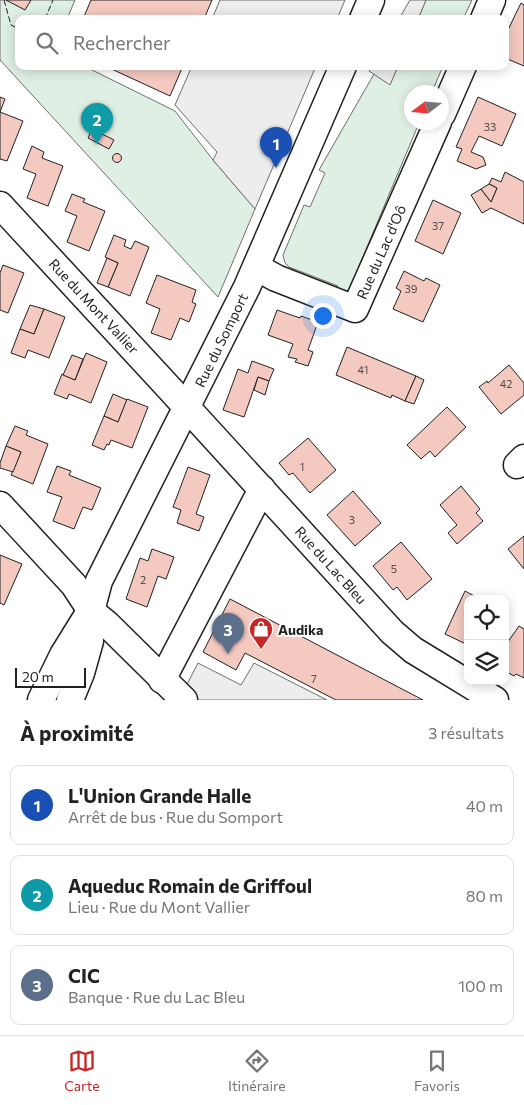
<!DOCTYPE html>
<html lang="fr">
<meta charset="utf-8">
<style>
:root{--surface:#fff;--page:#f6f6f6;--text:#222;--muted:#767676;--line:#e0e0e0;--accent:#c62828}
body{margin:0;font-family:Commissioner,sans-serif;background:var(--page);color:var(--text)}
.controls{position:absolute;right:15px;bottom:15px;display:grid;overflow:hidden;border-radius:10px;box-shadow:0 2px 12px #0003}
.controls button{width:45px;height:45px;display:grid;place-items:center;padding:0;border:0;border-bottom:1px solid var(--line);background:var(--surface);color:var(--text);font:25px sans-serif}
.compass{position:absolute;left:404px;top:85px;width:45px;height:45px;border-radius:50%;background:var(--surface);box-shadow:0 2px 12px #0003;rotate:254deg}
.scale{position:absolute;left:15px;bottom:12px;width:71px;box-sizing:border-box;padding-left:5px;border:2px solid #222;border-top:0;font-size:14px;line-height:18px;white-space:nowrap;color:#222;-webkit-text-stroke:4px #fff;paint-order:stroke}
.you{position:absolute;left:322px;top:315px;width:18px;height:18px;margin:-12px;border:4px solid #fff;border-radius:50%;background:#1a73e8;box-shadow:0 0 0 8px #1a73e833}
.badge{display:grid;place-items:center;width:32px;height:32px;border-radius:50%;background:var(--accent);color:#fff;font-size:16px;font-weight:700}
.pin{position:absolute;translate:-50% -41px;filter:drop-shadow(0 1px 2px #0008)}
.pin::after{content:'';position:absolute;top:26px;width:18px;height:15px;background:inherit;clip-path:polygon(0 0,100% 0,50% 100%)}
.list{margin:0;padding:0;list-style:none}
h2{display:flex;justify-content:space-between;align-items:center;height:65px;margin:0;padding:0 20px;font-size:21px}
h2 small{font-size:16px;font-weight:400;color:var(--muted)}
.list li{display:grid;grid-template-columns:32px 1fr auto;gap:15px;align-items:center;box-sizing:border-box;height:80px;margin:0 10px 10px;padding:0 10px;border:1px solid var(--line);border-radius:10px}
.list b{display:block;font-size:19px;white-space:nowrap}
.list p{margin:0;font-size:16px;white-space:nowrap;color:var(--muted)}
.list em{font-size:16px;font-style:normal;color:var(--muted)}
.icon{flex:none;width:28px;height:28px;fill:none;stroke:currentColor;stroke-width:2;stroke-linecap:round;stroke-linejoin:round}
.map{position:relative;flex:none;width:524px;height:700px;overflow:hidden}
.search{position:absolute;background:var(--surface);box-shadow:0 2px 12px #0003;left:15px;right:15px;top:15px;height:55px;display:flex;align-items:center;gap:12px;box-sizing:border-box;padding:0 18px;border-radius:10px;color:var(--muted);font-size:19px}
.sheet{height:335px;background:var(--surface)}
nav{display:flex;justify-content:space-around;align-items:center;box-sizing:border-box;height:70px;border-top:1px solid var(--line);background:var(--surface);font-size:14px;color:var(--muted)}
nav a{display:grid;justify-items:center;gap:2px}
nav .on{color:var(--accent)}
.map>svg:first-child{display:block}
</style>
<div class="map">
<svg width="524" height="700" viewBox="0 0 524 700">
<rect width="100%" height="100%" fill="#fff"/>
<!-- green -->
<g fill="#e0efe3" stroke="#6f6f6f">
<polygon points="0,0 75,0 67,19 19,19 19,66 84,66 175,111 213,160 255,209 218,297 0,60"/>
<polygon points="426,0 472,0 463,19 418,19"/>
<polygon points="398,66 443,66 432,92 412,92 412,122 419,123 352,283 358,287 352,293 336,293 338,286 289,267 285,263 283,255 304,205 310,207 325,173 319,170 374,74 390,84"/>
</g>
<!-- parking -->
<g fill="#ededed" stroke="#6f6f6f">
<polygon points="220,0 345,0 337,19 212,19"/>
<polygon points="410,0 426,0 418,19 399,19"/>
<polygon points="192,66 316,66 255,209 213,160 217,152 175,105"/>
<polygon points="372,66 398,66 390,85 369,71"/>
<polygon points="198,663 241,685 254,663 327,700 184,700 180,698"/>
</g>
<!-- building -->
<g fill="#f3c9c0" stroke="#222">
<polygon points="6,0 31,0 25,10"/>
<polygon points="91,0 212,0 204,19 83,19"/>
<polygon points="521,3 524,5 524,66 505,58 505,36"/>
<polygon points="105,66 183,66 170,96"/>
<polygon points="0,97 5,99 0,112 23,121 7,161 0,159"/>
<polygon points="478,97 516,114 502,146 479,136 471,152 483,157 486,165 476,169 457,161 462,149 456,147"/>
<polygon points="92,129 114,140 109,149 88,138"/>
<polygon points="32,146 44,152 42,158 63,166 48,206 27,198 36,174 23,169"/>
<circle cx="117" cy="158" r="4.5"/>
<polygon points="505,172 524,182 524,224 491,208 482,213 471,195 481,189 491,202 497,188 489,184 492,178 501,182"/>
<polygon points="489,184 497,188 491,202 481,189"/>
<polygon points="72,194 85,199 83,202 105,211 89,251 67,242 77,216 65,211"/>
<polygon points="433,200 461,213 443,254 415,241"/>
<polygon points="114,235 126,240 124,246 131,249 135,241 149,247 130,296 108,287 118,263 105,257"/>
<polygon points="107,258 118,263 108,287 97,283"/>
<polygon points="3,265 24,273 8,313 0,310 0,273"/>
<polygon points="404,271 424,281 426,278 440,285 423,322 393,309 401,291 396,288"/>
<polygon points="157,275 196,290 192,302 196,304 189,322 180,318 171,340 151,333 160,309 146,303"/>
<polygon points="30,305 44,309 34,334 20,329"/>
<polygon points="44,309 65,317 49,358 28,350 25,358 11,353 20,329 34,334"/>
<polygon points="277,310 300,318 301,316 318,322 308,350 313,352 308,366 295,362 297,359 288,357 293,344 268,335"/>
<polygon points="347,347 416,376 405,401 392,395 391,398 336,375"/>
<polygon points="86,353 107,362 91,403 69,394 67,399 54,394 62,374 75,380"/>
<polygon points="72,355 83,359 75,380 63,375"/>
<polygon points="252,361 274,369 269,381 258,377 244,417 223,410 238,369 248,373"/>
<polygon points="509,365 524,383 524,395 501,414 479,387 487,381 488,383"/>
<polygon points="416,376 424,380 414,404 405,401"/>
<polygon points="258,377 269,381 265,395 254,390"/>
<polygon points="113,394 127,400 118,422 104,416"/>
<polygon points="127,399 148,407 132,448 111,440 109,445 107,444 104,450 92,445 104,416 118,422"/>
<polygon points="447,407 466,427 435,457 430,451 421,459 407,445"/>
<polygon points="15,426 28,431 26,435 48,444 33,484 11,475 21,452 6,446"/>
<polygon points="308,438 336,470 310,493 293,473 289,475 279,463"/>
<polygon points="6,446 21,452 13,472 0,468 0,463"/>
<polygon points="57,466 71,471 69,475 101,488 92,510 83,507 74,529 53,521 62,497 47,492"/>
<polygon points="188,467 210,475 196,514 204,517 199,531 177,523 181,510 173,507"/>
<polygon points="461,486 480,509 476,513 483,521 457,544 448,533 457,525 440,505"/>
<polygon points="353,491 381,523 355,546 327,515"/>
<polygon points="524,536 524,569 508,549"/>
<polygon points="401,542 432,579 407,600 397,587 393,590 373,566"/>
<polygon points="152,549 174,557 166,579 158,576 147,607 126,599 140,558 148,561"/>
<polygon points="0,555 22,564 4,605 0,603"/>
<polygon points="465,591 480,599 468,599 468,645 445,634"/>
<polygon points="230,599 423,700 336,700 245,653 236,670 203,652"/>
<polygon points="519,626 524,629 524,678 516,674 514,676 505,671 505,646"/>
</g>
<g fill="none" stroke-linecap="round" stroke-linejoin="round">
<!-- minor casing -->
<g stroke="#222" stroke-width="29">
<g id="minor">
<polyline points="363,19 371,0"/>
<polyline points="484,19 492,0"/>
<polyline points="442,114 463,66"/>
<polyline points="0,205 170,389 392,632 413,650 495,700"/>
<polyline points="256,267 276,278 355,309 438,122"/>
<polyline points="517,465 524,458"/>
<polyline points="0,505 74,585 91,611 107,624 184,700"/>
<polyline points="162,680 262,489"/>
<polyline points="41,700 63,655 89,613"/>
<polyline points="70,700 81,673 90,641 91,611 99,581 247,287 343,66"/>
</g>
</g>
<!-- minor -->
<use href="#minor" stroke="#fff" stroke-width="26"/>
<!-- fence -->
<g stroke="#222" stroke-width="1" stroke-dasharray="6 2.5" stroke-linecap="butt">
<polyline points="4,0 11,25 19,29"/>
<polyline points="45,19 53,0"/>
</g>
</g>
<!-- icons -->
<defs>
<g id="shop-pin" transform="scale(1.25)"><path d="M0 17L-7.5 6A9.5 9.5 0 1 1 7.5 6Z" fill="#c62828" stroke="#fff"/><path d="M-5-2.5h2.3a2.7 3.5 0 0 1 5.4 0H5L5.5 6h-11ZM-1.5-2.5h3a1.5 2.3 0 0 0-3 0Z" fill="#fff"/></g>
</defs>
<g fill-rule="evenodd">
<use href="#shop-pin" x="261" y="629"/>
</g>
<g text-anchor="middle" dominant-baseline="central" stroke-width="4" stroke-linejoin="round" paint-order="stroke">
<!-- number labels -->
<g font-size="11" fill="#564c4a">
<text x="490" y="126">33</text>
<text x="438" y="225">37</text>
<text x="411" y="288">39</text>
<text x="363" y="369">41</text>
<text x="506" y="383">42</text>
<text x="302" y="466">1</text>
<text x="352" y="519">3</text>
<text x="394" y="568">5</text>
<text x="143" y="579">2</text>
<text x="314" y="678">7</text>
</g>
<!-- street labels -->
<g font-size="14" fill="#222" stroke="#fff">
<text transform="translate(381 252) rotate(-66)">Rue du Lac d'Oô</text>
<text transform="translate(94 306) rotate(47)">Rue du Mont Vallier</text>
<text transform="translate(221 340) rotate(-64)">Rue du Somport</text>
<text transform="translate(331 565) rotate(48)">Rue du Lac Bleu</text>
</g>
<!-- poi labels -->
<g font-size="14" font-weight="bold" fill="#222" stroke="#fff" text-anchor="start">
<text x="278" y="629">Audika</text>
</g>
</g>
</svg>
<div class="controls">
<button><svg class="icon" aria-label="locate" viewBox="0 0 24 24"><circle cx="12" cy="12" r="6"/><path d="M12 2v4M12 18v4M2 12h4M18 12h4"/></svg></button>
<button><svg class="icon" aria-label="layers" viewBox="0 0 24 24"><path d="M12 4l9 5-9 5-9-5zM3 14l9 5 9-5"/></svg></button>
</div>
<svg class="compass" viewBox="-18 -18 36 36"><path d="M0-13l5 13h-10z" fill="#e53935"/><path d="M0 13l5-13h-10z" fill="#767676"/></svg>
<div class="scale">20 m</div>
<div class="you"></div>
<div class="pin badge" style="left:276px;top:168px;background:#1a4fb4">1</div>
<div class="pin badge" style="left:97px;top:144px;background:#0f9aa8">2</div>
<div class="pin badge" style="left:228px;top:654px;background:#5c6f8a">3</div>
<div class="search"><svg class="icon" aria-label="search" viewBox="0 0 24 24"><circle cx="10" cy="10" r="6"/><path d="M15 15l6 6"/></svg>Rechercher</div>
</div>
<section class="sheet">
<h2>À proximité<small>3 résultats</small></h2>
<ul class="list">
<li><span class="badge" style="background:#1a4fb4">1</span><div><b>L'Union Grande Halle</b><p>Arrêt de bus · Rue du Somport</p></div><em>40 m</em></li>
<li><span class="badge" style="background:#0f9aa8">2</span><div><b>Aqueduc Romain de Griffoul</b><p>Lieu · Rue du Mont Vallier</p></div><em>80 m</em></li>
<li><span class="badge" style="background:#5c6f8a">3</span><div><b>CIC</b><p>Banque · Rue du Lac Bleu</p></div><em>100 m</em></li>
</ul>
</section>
<nav>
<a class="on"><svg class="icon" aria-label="map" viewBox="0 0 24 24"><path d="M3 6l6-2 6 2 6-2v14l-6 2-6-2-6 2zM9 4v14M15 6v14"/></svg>Carte</a>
<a><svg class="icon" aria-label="directions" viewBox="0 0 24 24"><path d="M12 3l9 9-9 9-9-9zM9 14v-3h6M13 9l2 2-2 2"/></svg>Itinéraire</a>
<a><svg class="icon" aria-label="saved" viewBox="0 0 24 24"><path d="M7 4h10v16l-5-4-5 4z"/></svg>Favoris</a>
</nav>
